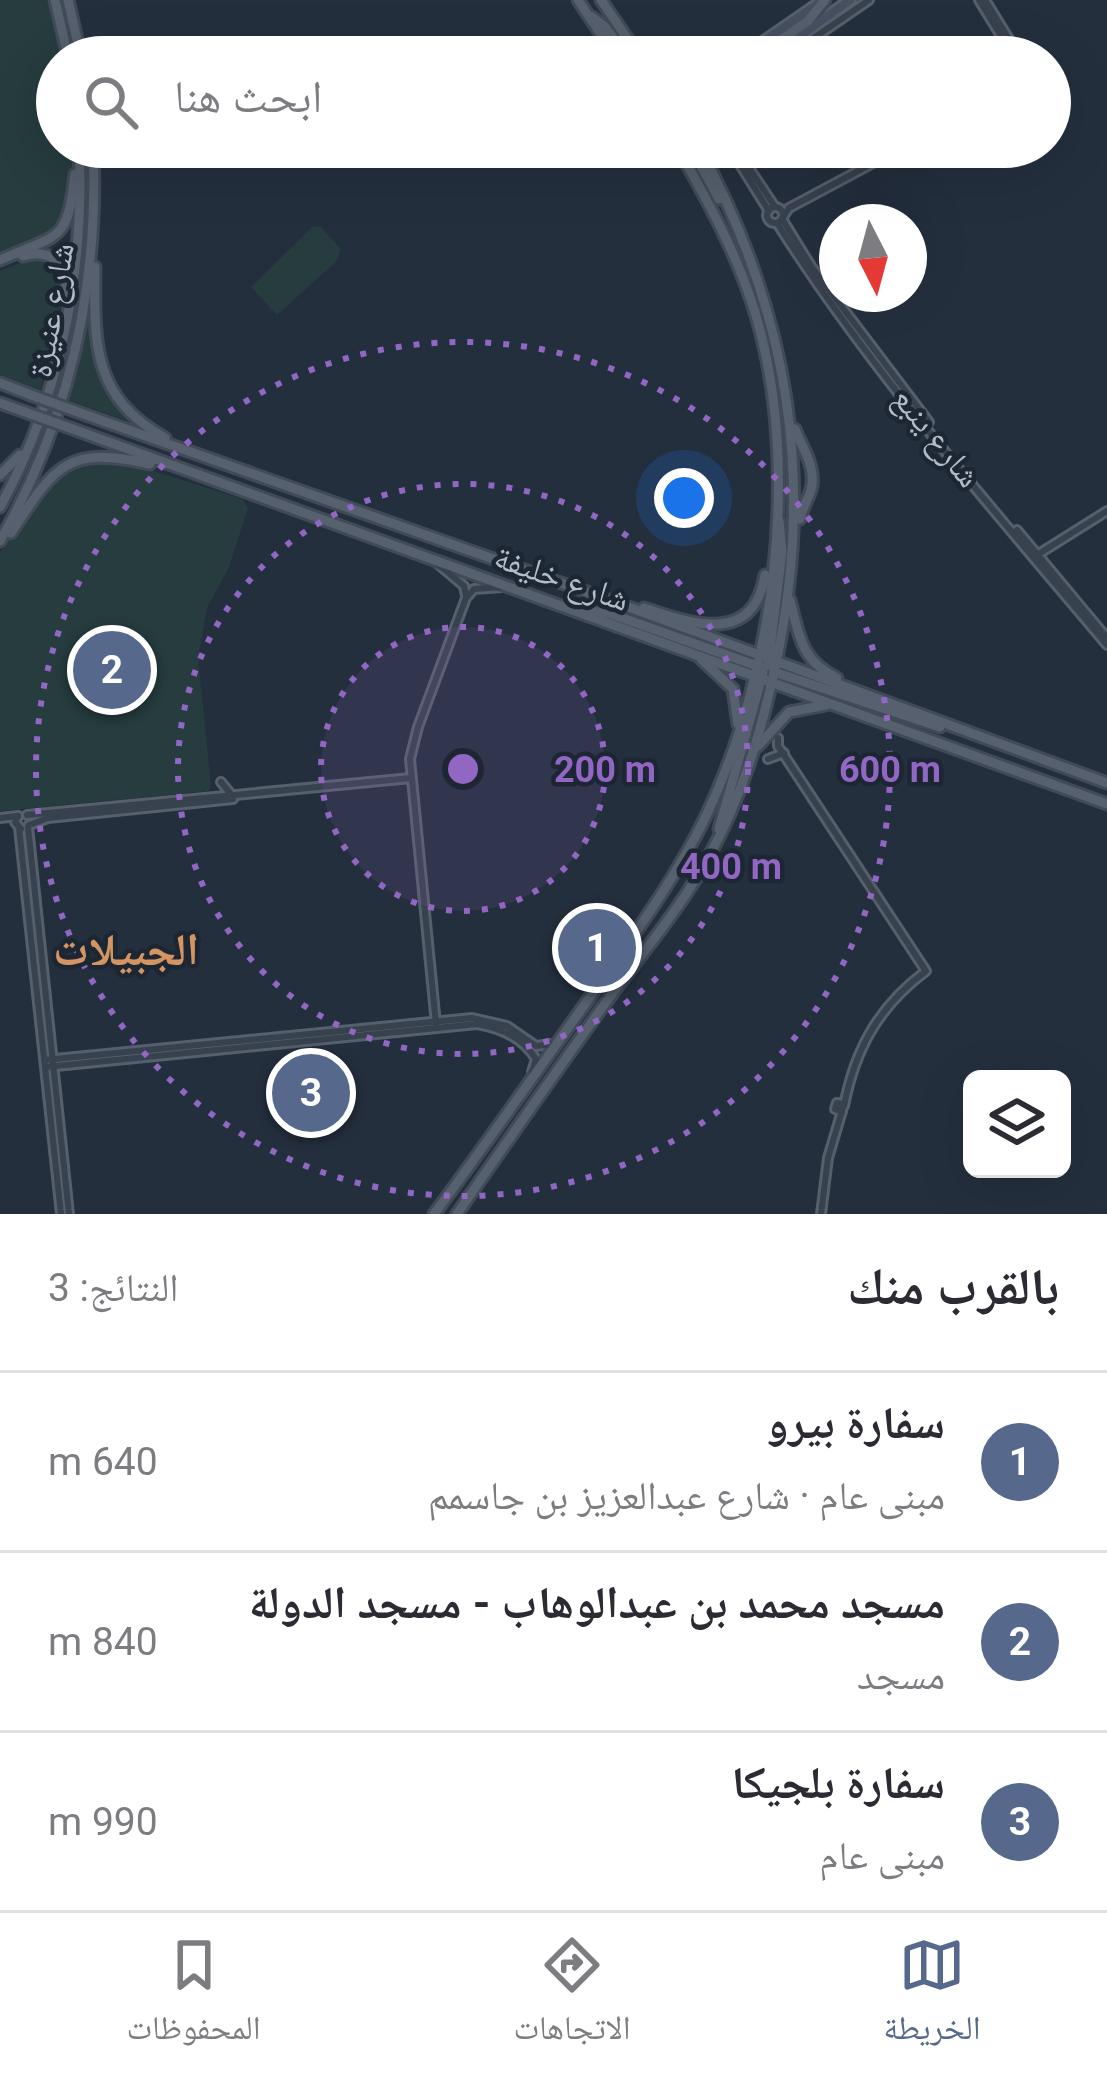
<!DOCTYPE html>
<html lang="ar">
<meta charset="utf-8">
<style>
:root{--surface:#fff;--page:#f2f2f3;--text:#2b2b33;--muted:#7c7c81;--line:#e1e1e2;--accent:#56698c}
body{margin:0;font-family:Roboto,"Noto Naskh Arabic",sans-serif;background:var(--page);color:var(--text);direction:rtl}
.controls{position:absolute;right:36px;bottom:36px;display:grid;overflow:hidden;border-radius:18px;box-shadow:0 12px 48px #0002}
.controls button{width:108px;height:108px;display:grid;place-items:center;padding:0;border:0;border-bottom:3px solid var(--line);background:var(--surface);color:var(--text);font:60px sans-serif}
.compass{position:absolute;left:819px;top:204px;width:108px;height:108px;border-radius:50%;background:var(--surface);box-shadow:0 12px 48px #0002;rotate:174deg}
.you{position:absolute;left:684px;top:498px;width:42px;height:42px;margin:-30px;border:9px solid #fff;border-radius:50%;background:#1a73e8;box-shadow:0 0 0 18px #1a73e833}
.badge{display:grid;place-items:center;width:78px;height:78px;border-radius:50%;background:var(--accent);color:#fff;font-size:39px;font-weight:700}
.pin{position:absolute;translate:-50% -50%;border:6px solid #fff;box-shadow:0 3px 12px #0006}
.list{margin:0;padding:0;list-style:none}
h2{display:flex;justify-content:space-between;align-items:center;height:156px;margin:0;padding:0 48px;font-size:51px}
h2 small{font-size:39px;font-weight:400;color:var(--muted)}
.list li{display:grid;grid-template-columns:78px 1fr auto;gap:36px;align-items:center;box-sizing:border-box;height:180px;padding:0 48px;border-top:3px solid var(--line)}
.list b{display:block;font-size:45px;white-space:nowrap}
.list p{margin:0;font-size:39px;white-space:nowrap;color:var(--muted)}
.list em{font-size:39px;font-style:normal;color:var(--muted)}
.icon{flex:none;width:66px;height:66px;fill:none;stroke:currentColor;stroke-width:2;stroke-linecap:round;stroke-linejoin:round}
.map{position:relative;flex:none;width:1107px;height:1214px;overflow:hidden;direction:ltr}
.search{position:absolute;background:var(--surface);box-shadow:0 12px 48px #0002;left:36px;right:36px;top:36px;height:132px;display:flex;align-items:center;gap:30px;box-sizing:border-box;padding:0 42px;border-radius:66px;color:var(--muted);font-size:45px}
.sheet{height:696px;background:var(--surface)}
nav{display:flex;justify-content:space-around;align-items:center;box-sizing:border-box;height:168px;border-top:3px solid var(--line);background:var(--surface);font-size:33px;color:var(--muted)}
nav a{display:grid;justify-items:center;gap:6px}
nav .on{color:var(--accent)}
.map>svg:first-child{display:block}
</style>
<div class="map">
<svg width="1107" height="1214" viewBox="0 0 1107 1214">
<rect width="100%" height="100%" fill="#242f3e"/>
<!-- green -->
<g fill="#263c3f">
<path d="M0,0H49L61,57H57V147H73C78,227 67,228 0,259Z"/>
<polygon points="313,226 321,227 340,248 338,260 277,315 251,287"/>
<polygon points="33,258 54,265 63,285 63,296 40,391 0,376 0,271"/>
<polygon points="89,309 104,383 132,422 67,400"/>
<polygon points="110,457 242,499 248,508 229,567 207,608 198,658 211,786 208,791 0,811 0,553 38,495 59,473 83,461"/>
</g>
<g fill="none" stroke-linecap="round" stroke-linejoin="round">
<!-- tertiary casing -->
<g stroke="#565f6c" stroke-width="12">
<g id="tertiary">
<polyline points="979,0 1014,57"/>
<polyline points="985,0 1020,57"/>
<polyline points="786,57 869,0"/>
<polyline points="729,147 769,211"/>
<polyline points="735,147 775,207"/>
<circle cx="775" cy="215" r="8"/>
<polyline points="783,217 789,208 903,147"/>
<polyline points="782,219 811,266 929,422"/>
<path d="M777,223C872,373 993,509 1107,645"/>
<polyline points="1017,530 1107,638"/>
<polyline points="1037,555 1107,511"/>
<polyline points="438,564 464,586 466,596"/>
<path d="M778,738V746L926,971C879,1006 855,1049 844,1106"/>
<polyline points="768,759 784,753"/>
<polyline points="221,782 230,793"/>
<polyline points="27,815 411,778"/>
<polyline points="18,816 15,822 21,829"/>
<polyline points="0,818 18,816"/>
<polyline points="29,825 48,818 233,799"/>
<polyline points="28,827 69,1214"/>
<polyline points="19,828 61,1214"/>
<polyline points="436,1024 410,759 418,727 466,598 474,589 502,587"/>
<polyline points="45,1060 472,1018 507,1026 536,1046 552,1044"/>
<path d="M46,1067L477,1024C501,1028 523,1038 536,1059L532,1072"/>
<polygon points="837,1103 843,1104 842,1111 835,1109"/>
<polyline points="821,1214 828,1158 842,1111"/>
</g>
</g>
<!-- secondary casing -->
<g stroke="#565f6c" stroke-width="14">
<g id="secondary">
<polyline points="741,57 822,1"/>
<polyline points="771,57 850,0"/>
</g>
</g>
<!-- primary casing -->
<g stroke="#414a57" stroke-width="15">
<g id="primary">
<polyline points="55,0 68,57"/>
<polyline points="68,0 81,57"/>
<polyline points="578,0 616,57"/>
<polyline points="601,0 640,57"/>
<polyline points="592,17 604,26 628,57"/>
<polyline points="756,57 808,21 825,0"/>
<polyline points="691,147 719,199"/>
<path d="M23,256C53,247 67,266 67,294"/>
<path d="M0,260C61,233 67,243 75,174"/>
<path d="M95,267C94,344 92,397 165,438"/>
<polyline points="0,383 31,395"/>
<polyline points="0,403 25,412"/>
<polyline points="89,416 615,602 1107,783"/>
<polyline points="70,428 1107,804"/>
<path d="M795,429C802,448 817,467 811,490C808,500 802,508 800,519"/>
<polyline points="0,475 20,455"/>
<path d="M0,507C60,398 85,271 79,147"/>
<path d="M11,533C55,466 66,445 150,464"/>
<path d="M0,541C69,420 99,286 93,147"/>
<path d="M790,600C799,635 801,661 837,678"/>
<path d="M644,608C692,624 753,646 765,575"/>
<polyline points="589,611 608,613 763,668 776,662"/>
<polyline points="701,659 733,689 738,724"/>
<polyline points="768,665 782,552 779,521"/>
<polyline points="774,672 940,727"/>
<polyline points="758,746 789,712 826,705"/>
<polyline points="719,829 763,673"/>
<path d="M434,1214C487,1143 537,1071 588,1000C630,940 674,882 706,816C774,674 801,472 757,319C739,257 709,203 677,147"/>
<path d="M457,1214C504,1146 551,1079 599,1012C635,961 679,912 709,856C742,797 761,733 775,667C816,482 789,313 699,147"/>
</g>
</g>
<!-- tertiary -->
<use href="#tertiary" stroke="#38414e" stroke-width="6"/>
<!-- secondary -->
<use href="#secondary" stroke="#465061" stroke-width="8"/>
<!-- primary -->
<use href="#primary" stroke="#56606e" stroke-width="9"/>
<!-- primary-bridge casing -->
<g stroke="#414a57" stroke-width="15" stroke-linecap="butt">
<g id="primary-bridge">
<polyline points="31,395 89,416"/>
<polyline points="25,412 70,428"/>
</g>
</g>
<!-- primary-bridge -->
<use href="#primary-bridge" stroke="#56606e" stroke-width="9"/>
</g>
<!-- distance rings -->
<circle cx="463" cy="769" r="142" fill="#9266c3" fill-opacity=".12"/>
<g fill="none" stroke="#9266c3" stroke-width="6" stroke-dasharray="6 12">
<circle cx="463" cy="769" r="142"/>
<circle cx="463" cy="769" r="285"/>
<circle cx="463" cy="769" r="427"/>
</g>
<g text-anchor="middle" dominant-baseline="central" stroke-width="9" stroke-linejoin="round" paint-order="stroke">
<!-- street labels -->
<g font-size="33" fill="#b4bcc9" stroke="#1d2633">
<text transform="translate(51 310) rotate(-80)">شارع عنيزة</text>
<text transform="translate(937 437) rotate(51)">شارع ينبع</text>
<text transform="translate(562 578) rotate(19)">شارع خليفة</text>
</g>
<!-- district labels -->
<g font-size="45" font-weight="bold" fill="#d59563" stroke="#1d2633">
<text x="126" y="949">الجبيلات</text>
</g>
</g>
<circle cx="463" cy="769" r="18" fill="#9266c3" stroke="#1d2633" stroke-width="6"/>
<g font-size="36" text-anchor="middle" font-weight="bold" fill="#9266c3" stroke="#1d2633" stroke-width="9" stroke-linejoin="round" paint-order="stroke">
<text x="605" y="782">200 m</text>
<text x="890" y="782">600 m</text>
<text x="731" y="879">400 m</text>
</g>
</svg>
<div class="controls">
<button><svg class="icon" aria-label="layers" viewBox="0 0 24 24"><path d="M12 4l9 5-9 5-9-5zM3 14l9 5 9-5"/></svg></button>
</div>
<svg class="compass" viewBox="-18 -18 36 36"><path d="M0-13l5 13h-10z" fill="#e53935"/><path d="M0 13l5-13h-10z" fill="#7c7c81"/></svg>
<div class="you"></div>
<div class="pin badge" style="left:597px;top:948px">1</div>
<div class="pin badge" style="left:112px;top:670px">2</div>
<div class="pin badge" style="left:311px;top:1093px">3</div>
<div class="search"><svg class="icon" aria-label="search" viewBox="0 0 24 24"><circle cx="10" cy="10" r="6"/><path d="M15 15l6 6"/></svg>ابحث هنا</div>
</div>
<section class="sheet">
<h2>بالقرب منك<small>النتائج: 3</small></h2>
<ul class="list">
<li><span class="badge">1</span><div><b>سفارة بيرو</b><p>مبنى عام · شارع عبدالعزيز بن جاسمم</p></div><em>640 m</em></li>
<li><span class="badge">2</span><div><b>مسجد محمد بن عبدالوهاب - مسجد الدولة</b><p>مسجد</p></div><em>840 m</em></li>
<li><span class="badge">3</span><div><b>سفارة بلجيكا</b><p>مبنى عام</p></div><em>990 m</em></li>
</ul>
</section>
<nav>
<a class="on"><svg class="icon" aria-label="map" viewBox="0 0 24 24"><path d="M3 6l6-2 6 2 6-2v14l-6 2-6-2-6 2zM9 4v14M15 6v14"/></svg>الخريطة</a>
<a><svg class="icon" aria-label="directions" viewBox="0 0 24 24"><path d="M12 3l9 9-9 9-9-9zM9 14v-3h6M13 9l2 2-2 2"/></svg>الاتجاهات</a>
<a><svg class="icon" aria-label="saved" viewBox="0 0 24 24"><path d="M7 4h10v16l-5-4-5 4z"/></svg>المحفوظات</a>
</nav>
